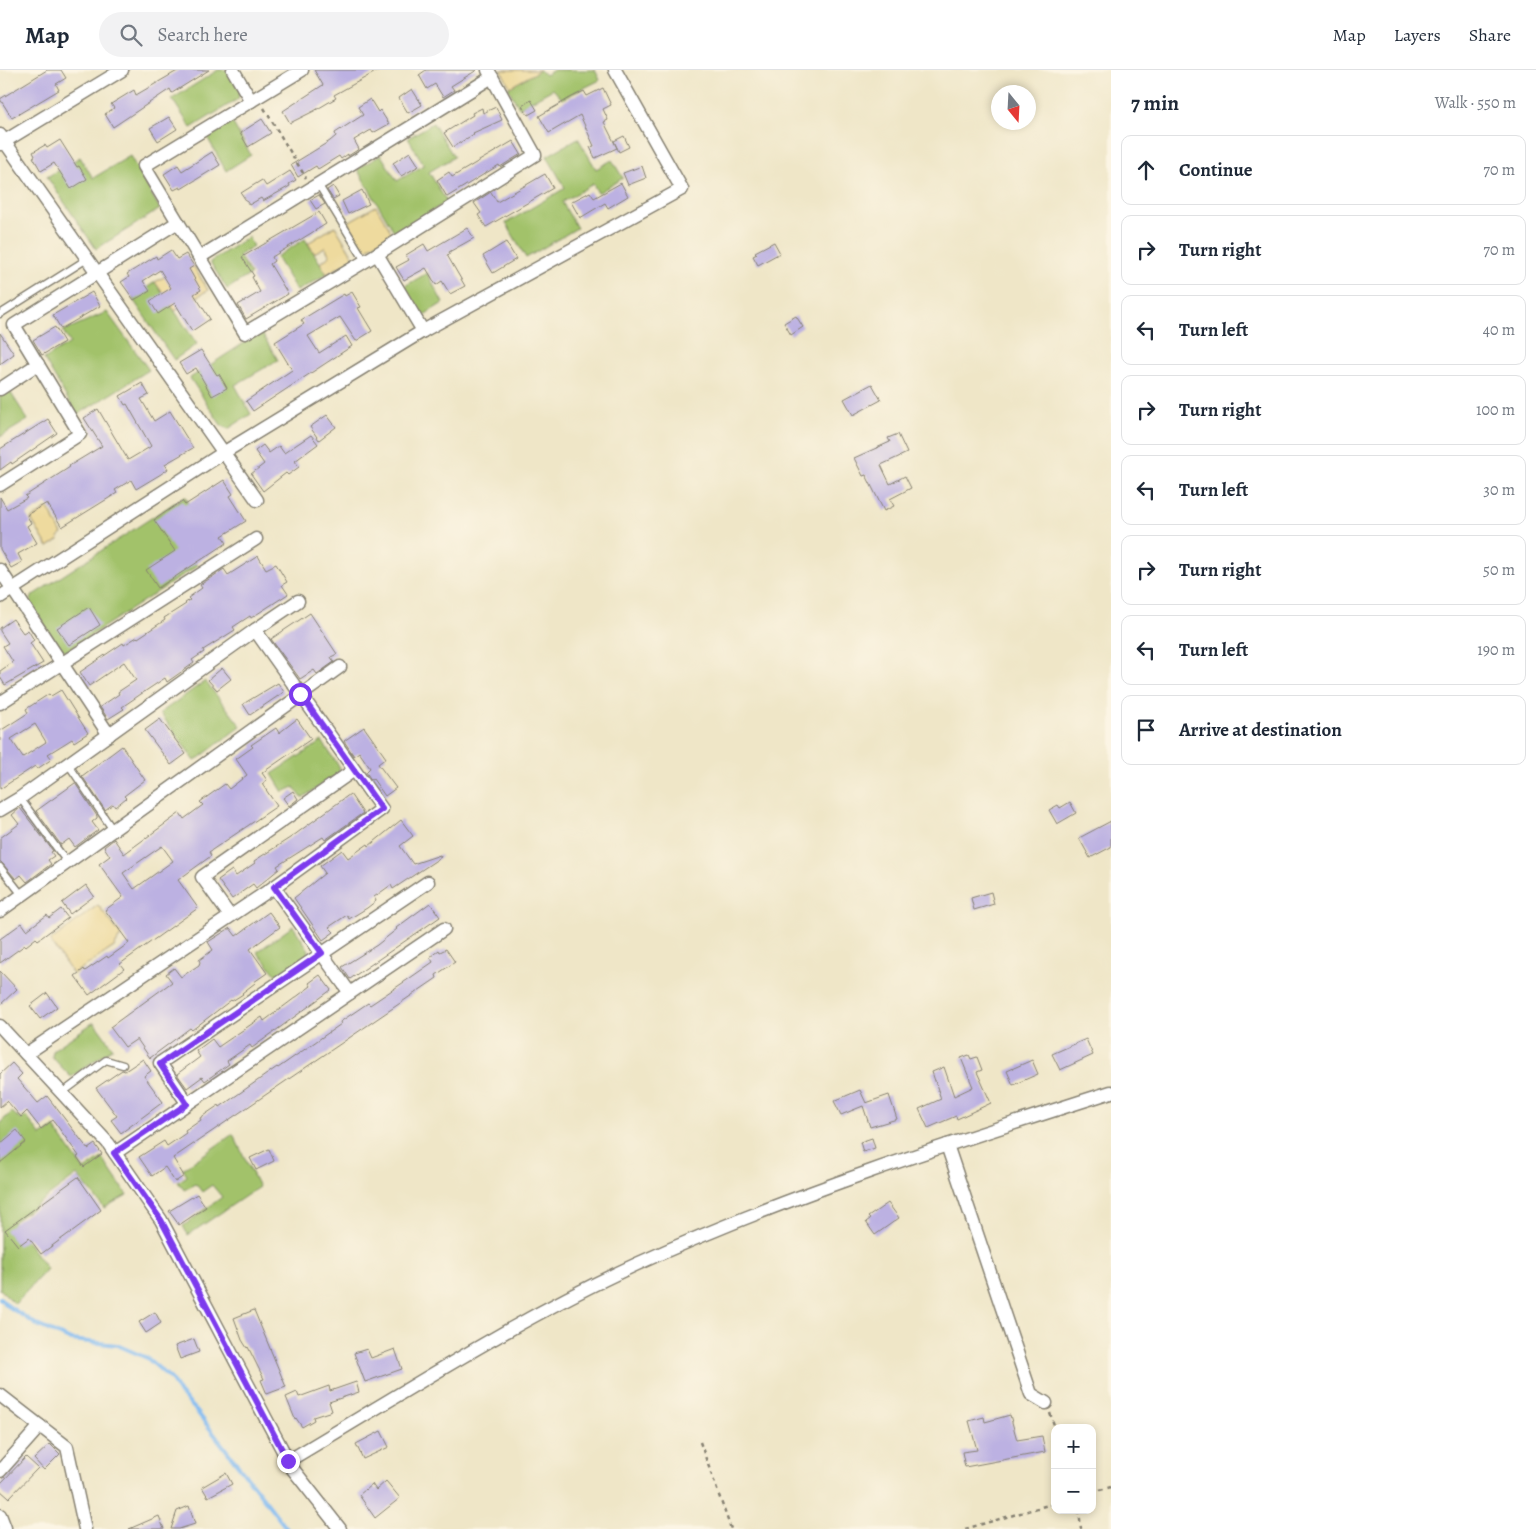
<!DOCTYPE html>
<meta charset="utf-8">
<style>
:root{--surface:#fff;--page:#f2f2f3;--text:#1f2937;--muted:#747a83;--line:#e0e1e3}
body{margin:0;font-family:Alegreya,serif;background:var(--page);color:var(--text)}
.controls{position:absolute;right:15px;bottom:15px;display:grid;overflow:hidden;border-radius:10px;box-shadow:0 2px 8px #0003}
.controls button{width:45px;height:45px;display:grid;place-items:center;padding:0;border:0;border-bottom:1px solid var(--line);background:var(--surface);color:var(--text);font:25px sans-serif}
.compass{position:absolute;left:991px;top:15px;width:45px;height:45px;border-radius:50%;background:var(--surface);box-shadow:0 2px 8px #0003;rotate:162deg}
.stop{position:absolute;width:15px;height:15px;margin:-11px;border:4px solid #7c3aed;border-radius:50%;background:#fff}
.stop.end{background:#7c3aed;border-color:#fff;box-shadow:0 1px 5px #0008}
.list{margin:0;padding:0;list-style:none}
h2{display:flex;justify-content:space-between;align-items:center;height:65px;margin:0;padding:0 20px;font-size:21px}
h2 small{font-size:16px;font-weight:400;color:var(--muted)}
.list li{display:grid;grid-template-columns:32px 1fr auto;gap:15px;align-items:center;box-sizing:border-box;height:70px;margin:0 10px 10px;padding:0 10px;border:1px solid var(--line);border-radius:10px}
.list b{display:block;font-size:19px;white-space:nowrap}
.list em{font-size:16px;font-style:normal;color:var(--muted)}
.icon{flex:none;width:28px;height:28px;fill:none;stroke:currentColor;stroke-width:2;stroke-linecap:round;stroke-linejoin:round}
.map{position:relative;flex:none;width:1111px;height:1459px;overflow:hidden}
header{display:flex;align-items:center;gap:30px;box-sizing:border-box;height:70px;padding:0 25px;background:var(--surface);border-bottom:1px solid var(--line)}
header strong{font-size:24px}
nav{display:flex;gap:28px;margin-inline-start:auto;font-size:18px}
.search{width:350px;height:45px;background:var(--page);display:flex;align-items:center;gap:12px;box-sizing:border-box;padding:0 18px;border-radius:28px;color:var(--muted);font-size:19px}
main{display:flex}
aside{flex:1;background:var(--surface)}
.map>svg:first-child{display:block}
</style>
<header>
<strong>Map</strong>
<div class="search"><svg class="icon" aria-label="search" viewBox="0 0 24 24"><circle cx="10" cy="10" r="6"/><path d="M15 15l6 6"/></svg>Search here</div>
<nav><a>Map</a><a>Layers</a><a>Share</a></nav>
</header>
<main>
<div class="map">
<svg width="1111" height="1459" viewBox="0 0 1111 1459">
<rect width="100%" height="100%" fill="#fcf5e5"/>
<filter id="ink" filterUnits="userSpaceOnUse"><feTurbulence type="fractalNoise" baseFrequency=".02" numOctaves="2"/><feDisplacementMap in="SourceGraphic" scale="10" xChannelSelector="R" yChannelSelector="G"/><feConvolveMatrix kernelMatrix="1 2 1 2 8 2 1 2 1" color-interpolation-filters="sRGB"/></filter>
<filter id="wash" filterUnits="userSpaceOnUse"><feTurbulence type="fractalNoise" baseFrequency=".0096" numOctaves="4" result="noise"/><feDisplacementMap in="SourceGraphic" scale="20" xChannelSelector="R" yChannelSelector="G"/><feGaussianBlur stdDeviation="1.12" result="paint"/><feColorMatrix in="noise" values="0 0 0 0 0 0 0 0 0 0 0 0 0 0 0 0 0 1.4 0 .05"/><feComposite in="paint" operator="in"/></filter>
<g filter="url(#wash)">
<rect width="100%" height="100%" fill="#efe6c7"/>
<!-- green -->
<g fill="#a2c26b" stroke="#5f6f44">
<polygon points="218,0 227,0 240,21 238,29 191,58 172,29"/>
<polygon points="540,0 545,5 554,0 595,0 600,10 562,29 553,19 519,38 508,18"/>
<polygon points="231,50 251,85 226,101 206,65"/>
<polygon points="433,53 454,87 429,102 447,132 395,163 357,99 381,85 397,111 424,95 408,68"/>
<polygon points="578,68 596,99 612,90 623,108 598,123 593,114 562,132 577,158 526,188 506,153 565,118 547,86"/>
<polygon points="130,86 160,139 96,179 47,107 80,87 93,108"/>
<polygon points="248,167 253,176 239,186 251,204 227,219 210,192"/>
<polygon points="305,169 327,204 297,221 276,187"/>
<polygon points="427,203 443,233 424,245 416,241 403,217"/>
<polygon points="155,212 197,274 174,290 132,228"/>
<polygon points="107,242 149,300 77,345 44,289 70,273 63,261"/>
<polygon points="261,262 278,290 235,315 251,344 228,359 221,355 190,308"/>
<polygon points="9,320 28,350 0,367 0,325"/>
<polygon points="185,426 199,453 179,468 197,496 67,581 60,579 30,532 33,525"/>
<polygon points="205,611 241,656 195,691 160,643"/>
<polygon points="322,671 340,698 338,704 302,728 294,717 283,722 272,704"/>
<polygon points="293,856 309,880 307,885 277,906 257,882"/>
<polygon points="94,952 113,978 71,1007 52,987 53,980"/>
<polygon points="12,1042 21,1050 26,1046 41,1066 54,1057 84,1100 102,1088 127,1125 104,1138 77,1105 13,1152 47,1199 15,1234 0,1219 0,1053"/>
<polygon points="233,1064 259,1117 188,1165 183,1156 222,1127 212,1115 202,1122 196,1114 184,1120 178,1112 187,1106 183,1099"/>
</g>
<!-- sand -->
<g fill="#eeda9e" stroke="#857b5d">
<polygon points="501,0 540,0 510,17"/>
<polygon points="376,136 392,163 365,180 348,152"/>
<polygon points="335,156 354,188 327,204 320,193 330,186 325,177 314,183 308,173"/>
<polygon points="191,192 208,220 175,241 155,212"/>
<polygon points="48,438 62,464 58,467 59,470 48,477 31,449"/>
<polygon points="98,835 121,865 114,877 73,904 50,871"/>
</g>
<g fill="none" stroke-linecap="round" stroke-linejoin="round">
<!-- stream -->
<polyline stroke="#80baf1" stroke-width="4" points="0,1228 8,1236 37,1255 71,1270 117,1275 147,1288 171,1309 180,1324 194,1338 287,1459"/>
</g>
<g id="blocks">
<!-- building -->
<g fill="#bcb1e2" fill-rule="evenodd">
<polygon points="47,0 61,0 66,8 56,14 59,20 12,48 0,29"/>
<polygon points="179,0 209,0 172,23 170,19 113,57 105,44 114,38 111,34 134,20 136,25"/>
<polygon points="314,0 379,0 334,25 336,28 314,41 290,53 283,41 323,15"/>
<polygon points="426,0 477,0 451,16 454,20 443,27 435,14 427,19 419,5"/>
<polygon points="603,18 611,35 603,39 608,50 604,52 617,78 595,88 590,77 594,76 580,45 549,63 539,46 570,28 584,21 587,26"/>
<polygon points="412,19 422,35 408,43 399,28"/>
<polygon points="370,29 378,42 380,40 389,54 373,63 371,60 354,70 359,79 348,86 348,84 341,89 339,86 318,99 316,96 298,107 291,95 330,71 336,66 335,63 363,45 358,37"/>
<polygon points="531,30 537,40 528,45 522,36"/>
<polygon points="496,37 502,50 473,63 474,64 453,77 444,63 473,45 472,43 482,38 483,43"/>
<polygon points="169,47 177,59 158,71 150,58"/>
<polygon points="262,49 271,63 248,77 240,63"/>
<polygon points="624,66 629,77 619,82 614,71"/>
<polygon points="60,70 77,97 79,96 87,109 71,119 54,93 41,101 33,87 35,86 33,82 45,75 47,78"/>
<polygon points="513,71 521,84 500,97 499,95 447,127 437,110 449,102 452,107"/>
<polygon points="212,82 220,95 181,119 180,117 174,120 164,104 178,95 182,101"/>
<polygon points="410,82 419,96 401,106 393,93"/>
<polygon points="642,96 646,108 628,115 623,103"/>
<polygon points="290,101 296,110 289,114 290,116 263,131 261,128 249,135 241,123 262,110 266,116"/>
<polygon points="545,104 553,118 486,157 478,145 481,143 474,133 491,122 497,132"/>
<polygon points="621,113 628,126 608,138 605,133 580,148 571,132 590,122 594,128"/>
<polygon points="333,116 339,126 333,129 327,120"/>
<polygon points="362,120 369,134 348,144 342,131"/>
<polygon points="319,125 325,134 316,139 310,130"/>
<polygon points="319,142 326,154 272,187 274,191 270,194 288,224 246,249 238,235 260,222 252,207 254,206 242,187"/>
<polygon points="467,158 474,168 449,182 450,184 447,185 465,216 450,224 442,211 436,215 426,198 404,210 396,197 409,190 406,185 424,174 428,181"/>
<polygon points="506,172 516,189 493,203 483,186"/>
<polygon points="774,172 780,183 758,195 753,186 757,184 755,182"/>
<polygon points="171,180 177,189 186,184 194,196 189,199 201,220 194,224 210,249 192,261 175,233 158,244 150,231 171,218 160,200 143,211 150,221 134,230 121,212 129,207 127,204 156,186 157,189"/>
<polygon points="92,222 100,236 61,259 53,245"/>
<polygon points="352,222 361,237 358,238 372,261 356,271 340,247 308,266 319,283 346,266 352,276 253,341 246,331 292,300 275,272 304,254 301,250 344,224 345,226"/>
<polygon points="796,246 803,257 791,265 784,253"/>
<polygon points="55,257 64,272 42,285 33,270"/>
<polygon points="0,263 14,284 0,294"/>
<polygon points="201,280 217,305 219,304 227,318 212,326 196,298 186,304 179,293"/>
<polygon points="142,313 149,325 141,329 154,351 170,341 193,378 165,394 168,399 161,404 136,419 131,410 115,420 117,423 62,457 47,433 28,444 27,446 31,453 27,456 37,473 18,484 22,492 11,498 0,479 0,427 7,439 27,428 25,426 70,397 69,396 102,376 84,348 98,339 128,390 150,377 151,376 127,334 125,335 120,326"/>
<polygon points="872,314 881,330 853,345 844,329"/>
<polygon points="327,345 336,357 319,370 310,357"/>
<polygon points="48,349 57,363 12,394 11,392 0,400 0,379"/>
<polygon points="898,364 907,383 881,395 890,414 905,406 911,418 890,429 894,436 884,441 866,405 863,406 854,388 890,372 888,368"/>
<polygon points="311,365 318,374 295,391 299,397 288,405 286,403 263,421 251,404 264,394 255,381 263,375 269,383 279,376 284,383"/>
<polygon points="224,410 233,424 230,426 246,451 222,466 227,473 158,518 146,500 175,481 154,450 182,431 185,435"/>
<polygon points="258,486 266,499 276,494 287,512 282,515 288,524 251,548 250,546 233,557 235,560 203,580 204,582 192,590 194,593 167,612 165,608 141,624 122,637 124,639 108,649 100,637 119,624 118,622 136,610 124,592 89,616 80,602 123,573 124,575 137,567 138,568 165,550 164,548 186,534 185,533 190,530 188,528 202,518 200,515 224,499 228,505"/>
<polygon points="89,537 100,555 69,575 57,558"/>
<polygon points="310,543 337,584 331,587 334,592 317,604 314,600 300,609 271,569"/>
<polygon points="13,549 23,563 28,560 34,570 30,573 43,593 5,615 0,607 0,601 13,592 3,576 8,573 0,561 0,558"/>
<polygon points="222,598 231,609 217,620 208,610"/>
<polygon points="278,613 284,622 250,645 243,634"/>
<path d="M61,620L88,663L74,672L72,669L48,684L52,689L37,699L35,696L0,719V661L28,643L26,639L49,624L51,626ZM35,654L46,672L23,687L11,669Z"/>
<polygon points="160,649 186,684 171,695 145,660"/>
<path d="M297,649L311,669L262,703L267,710L262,714L277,736L209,782L211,786L178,810L198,838L120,894L124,899L89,925L75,906L84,899L85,901L107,886L108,888L129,873L105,840L123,827L99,794L110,786L104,777L114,769L124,784L180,743L184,749L203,735L200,732L225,714L229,719L247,705L236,689L253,677L251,675L276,658L279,663ZM162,776L173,791L134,819L123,803Z"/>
<polygon points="364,657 386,688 378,694 396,718 385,726 373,709 371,710 366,702 370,698 359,682 354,686 344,671"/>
<polygon points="122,676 145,710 124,726 126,728 115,737 113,734 105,740 82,706"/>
<polygon points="75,713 97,746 97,748 92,752 98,760 75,777 69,769 61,775 36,741"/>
<polygon points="293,721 298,729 289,736 283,728"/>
<polygon points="350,724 363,743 325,770 323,767 277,796 279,799 256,818 253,814 232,829 218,810 232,800 236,806 255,793 254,791 293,766"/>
<polygon points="1070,732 1076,743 1057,754 1049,740 1058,735 1060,738"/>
<polygon points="20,738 53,781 51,782 54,786 48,790 51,794 27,812 21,805 16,809 0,791 0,768 19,754 12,745"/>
<polygon points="401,750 413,766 400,776 413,794 440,785 441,787 393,819 391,815 374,827 376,831 367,838 349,849 347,845 329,857 334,862 323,870 294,828 325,803 320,796 342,780 348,788 368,774 369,776"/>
<polygon points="1111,751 1111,777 1090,788 1079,768"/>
<polygon points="86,815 94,826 70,844 62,833"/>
<polygon points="991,822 994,834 974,840 971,828"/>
<polygon points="430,833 440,847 350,909 342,897 377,875 397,859 396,858"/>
<polygon points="61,839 68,848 38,870 36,868 26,876 25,875 0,893 0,869 22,853 27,860 47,845 49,848"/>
<polygon points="269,842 280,857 250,879 267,903 254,912 255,913 242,923 243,924 232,931 231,930 192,960 190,958 150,988 137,969 125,977 110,957 172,912 166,904 174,898 181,907 199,895 200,892 199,890 213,880 208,872 230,858 236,866"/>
<polygon points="446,879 455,892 436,905 437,908 173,1088 184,1106 175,1112 165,1097 152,1106 139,1087 164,1071 167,1076 186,1063 185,1061 201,1050 200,1048 219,1035 220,1037 277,997 278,998 341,954 340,952 368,933 370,935 410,908 433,892 430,887 439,880 440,882"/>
<polygon points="0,901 17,919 0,935"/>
<polygon points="320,905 331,920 252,978 250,975 227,991 229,994 205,1011 202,1007 187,1018 177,1004 200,987 196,981 212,969 218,977 262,947 264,951 311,916 309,913"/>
<polygon points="47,923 57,937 40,949 30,936"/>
<polygon points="1086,969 1093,985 1060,1000 1052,984"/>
<polygon points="969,985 971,989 977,987 982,1000 977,1002 991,1033 957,1049 956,1046 928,1058 919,1039 941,1029 932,1002 944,997 954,1026 973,1017 961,988"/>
<polygon points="143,989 151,1001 144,1006 163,1032 121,1063 111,1050 117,1046 96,1018 122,1000 125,1001"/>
<polygon points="1032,990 1038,1004 1013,1015 1007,1001"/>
<polygon points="12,993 22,1004 17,1009 38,1033 47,1026 88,1079 95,1074 102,1084 84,1097 77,1087 79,1086 53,1050 41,1059 27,1041 21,1047 7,1031 0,1037 0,1004"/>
<polygon points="860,1020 866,1033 889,1025 897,1049 870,1057 863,1036 841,1045 834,1031"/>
<polygon points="17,1060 26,1072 0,1093 0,1074"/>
<polygon points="872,1068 875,1078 863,1082 860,1072"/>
<polygon points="269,1079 274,1091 256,1100 250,1088"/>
<polygon points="78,1107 101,1140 41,1184 29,1168 18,1176 5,1160"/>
<polygon points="197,1124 206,1137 179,1155 169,1141"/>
<polygon points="888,1133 899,1148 875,1165 866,1152 870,1149 868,1147"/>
<polygon points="254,1240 286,1317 267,1324 261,1310 264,1309 248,1277 247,1278 242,1270 234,1248"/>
<polygon points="155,1242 161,1253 146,1263 139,1252"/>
<polygon points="194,1269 199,1282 180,1289 175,1276"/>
<polygon points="367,1279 371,1288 395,1279 402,1299 365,1312 354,1283"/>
<polygon points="356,1312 359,1322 329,1332 332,1341 313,1347 314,1350 302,1357 296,1348 295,1349 286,1327 297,1322 299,1327 329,1316 330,1321"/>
<polygon points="1010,1345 1017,1370 1042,1366 1045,1382 965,1397 962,1382 977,1380 969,1351 984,1347 985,1352"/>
<polygon points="381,1361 389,1377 363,1389 356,1374"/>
<polygon points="50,1374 60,1384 44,1400 34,1389"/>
<polygon points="26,1387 38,1398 9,1428 0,1420 0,1414"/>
<polygon points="226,1403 232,1414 208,1427 202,1417"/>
<polygon points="386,1411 400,1428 375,1448 359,1425 372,1414 376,1420"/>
<polygon points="189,1436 195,1454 179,1459 171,1459 177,1441"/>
<polygon points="159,1446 164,1459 129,1459"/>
</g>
</g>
</g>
<g filter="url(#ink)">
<use href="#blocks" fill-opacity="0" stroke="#868172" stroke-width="1"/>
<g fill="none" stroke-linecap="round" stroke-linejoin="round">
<!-- lane casing -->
<g stroke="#868172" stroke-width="9">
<g id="lane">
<polyline points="318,114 365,191"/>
<polyline points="0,244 87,189"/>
<polyline points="68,694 113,760"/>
<polyline points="20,728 67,792"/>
<polyline points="0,797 22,825"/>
<polyline points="62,1023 106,990 123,995"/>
</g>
</g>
<!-- street casing -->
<g stroke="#868172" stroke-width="15">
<g id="street">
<polyline points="233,0 251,31"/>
<polyline points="302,0 144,96 245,263 377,184 535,85 488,0"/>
<polyline points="0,65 257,430"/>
<polyline points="0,74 122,0"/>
<polyline points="377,184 423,261"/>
<polyline points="200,187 492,7"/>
<polyline points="0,319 38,294"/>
<polyline points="0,415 80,364 14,255 178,152"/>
<polyline points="0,500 109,665"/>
<polyline points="0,527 223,383 423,261 682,119 615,0"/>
<polyline points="0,633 256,469"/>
<polyline points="0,740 20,728 255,560 298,531"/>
<polyline points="274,817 350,923"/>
<polyline points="0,841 340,597"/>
<polyline points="230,846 202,807 354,700"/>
<polyline points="0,956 108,1073 161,1150 292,1398 340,1459"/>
<polyline points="26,984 274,817 382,739 255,560"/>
<polyline points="187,1033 160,993 428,812"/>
<polyline points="947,1075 1031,1324 1046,1333"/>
<polyline points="115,1083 444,859"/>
<polyline points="0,1325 67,1377 85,1459"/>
<path d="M288,1391C403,1323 515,1250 637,1194C790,1124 951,1073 1111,1022"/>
<polyline points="0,1401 40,1356"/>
<polyline points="0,1445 5,1458 4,1459"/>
</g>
</g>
<!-- path -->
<g stroke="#868172" stroke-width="2.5" stroke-dasharray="4 4" stroke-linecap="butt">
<polyline points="264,38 306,108"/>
<polyline points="1050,1343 1055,1358"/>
<polyline points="700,1372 731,1459"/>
<polyline points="1092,1422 1111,1417"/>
<polyline points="1079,1440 1081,1459"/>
<polyline points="965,1459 1055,1433"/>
</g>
<!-- lane -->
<use href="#lane" stroke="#fff" stroke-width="6"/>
<!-- street -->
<use href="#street" stroke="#fff" stroke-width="12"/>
</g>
</g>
<g fill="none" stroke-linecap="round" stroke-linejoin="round" filter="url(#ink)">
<!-- route -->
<polyline stroke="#7c3aed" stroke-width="6" points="288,1391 161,1150 114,1083 187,1034 160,994 322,883 274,817 382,739 300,624"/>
</g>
</svg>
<div class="controls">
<button>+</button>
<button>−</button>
</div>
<svg class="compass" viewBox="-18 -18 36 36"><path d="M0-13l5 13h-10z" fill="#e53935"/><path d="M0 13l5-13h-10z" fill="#747a83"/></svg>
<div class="stop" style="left:300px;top:624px"></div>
<div class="stop end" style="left:288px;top:1391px"></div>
</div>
<aside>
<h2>7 min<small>Walk · 550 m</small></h2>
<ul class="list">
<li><svg class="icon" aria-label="ahead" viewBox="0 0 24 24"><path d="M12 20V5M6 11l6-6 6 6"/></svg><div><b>Continue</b></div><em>70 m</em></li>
<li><svg class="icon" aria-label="right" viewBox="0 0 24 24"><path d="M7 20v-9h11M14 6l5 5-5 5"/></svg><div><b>Turn right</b></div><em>70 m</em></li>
<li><svg class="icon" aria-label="left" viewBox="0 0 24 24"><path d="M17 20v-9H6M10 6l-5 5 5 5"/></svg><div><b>Turn left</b></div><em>40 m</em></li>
<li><svg class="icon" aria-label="right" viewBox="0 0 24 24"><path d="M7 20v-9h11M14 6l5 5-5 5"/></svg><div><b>Turn right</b></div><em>100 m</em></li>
<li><svg class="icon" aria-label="left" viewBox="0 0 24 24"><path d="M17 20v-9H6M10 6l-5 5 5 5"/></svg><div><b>Turn left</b></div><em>30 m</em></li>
<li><svg class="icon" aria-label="right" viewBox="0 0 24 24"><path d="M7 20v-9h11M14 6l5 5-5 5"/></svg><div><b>Turn right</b></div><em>50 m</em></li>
<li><svg class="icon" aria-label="left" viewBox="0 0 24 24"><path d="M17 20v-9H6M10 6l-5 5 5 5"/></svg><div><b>Turn left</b></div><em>190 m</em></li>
<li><svg class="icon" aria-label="arrive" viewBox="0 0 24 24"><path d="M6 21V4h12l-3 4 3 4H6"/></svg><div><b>Arrive at destination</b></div></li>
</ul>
</aside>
</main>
